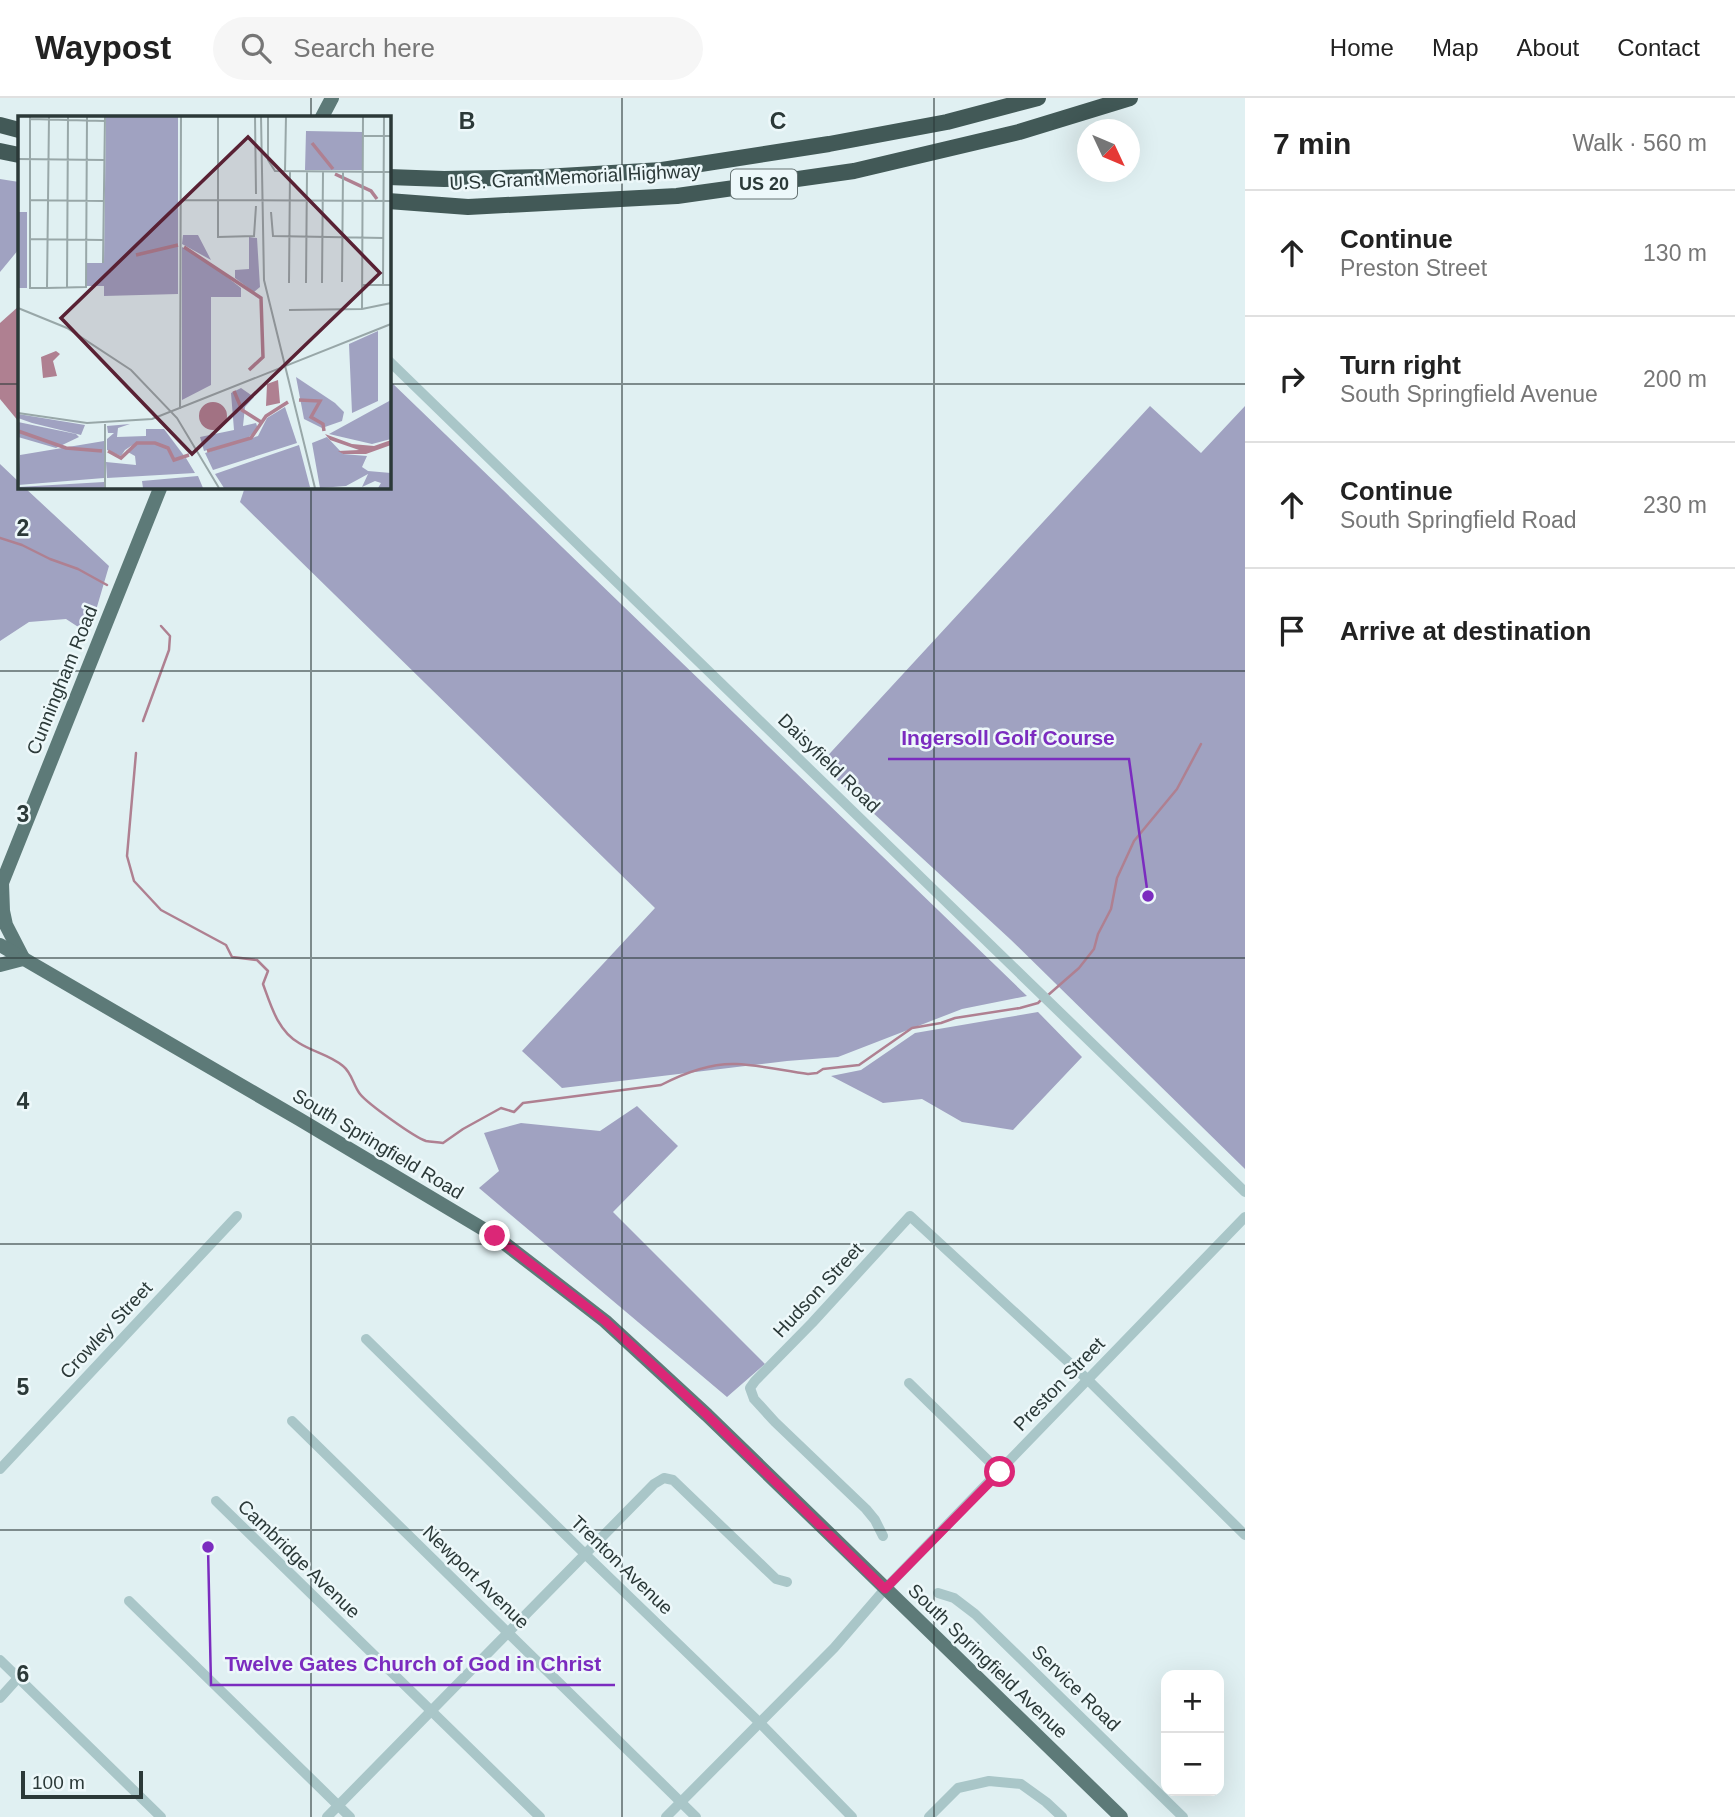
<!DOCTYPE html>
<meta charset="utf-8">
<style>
:root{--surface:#fff;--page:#f6f6f6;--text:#222;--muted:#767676;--line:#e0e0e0}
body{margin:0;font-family:Helvetica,sans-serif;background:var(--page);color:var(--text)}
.controls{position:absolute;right:21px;bottom:21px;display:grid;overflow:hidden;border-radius:14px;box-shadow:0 7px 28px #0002}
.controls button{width:63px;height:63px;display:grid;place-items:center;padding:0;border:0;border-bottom:2px solid var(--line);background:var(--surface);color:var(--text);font:35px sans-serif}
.compass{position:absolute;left:1077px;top:21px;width:63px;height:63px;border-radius:50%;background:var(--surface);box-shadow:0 7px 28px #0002;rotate:134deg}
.scale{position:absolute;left:21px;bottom:18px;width:122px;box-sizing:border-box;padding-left:7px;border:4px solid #2b3938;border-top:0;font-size:19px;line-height:24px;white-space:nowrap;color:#2b3938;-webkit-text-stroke:5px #edf8fa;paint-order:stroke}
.stop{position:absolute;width:21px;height:21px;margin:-16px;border:5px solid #db2777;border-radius:50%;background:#fff}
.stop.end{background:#db2777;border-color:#fff;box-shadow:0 2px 7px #0008}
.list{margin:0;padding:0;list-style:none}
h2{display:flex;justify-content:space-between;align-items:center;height:91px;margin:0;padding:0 28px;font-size:30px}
h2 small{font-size:23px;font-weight:400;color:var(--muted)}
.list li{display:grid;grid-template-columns:46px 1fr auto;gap:21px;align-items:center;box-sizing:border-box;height:126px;padding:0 28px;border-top:2px solid var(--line)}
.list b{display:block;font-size:26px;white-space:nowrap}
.list p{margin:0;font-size:23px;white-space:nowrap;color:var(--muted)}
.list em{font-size:23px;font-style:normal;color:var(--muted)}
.icon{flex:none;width:38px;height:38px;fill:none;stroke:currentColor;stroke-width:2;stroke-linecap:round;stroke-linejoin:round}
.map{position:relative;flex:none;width:1245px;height:1719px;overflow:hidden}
header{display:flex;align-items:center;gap:42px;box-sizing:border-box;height:98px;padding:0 35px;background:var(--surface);border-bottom:2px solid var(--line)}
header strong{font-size:33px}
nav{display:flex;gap:38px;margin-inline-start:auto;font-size:24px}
.search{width:490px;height:63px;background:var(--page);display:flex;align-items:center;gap:18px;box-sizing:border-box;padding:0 24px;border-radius:38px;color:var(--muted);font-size:26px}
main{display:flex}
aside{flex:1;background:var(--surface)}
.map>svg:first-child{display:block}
</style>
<header>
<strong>Waypost</strong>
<div class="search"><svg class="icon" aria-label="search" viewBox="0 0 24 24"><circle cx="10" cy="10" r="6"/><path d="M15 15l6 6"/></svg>Search here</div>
<nav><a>Home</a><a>Map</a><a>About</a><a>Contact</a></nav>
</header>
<main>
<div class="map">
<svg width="1245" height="1719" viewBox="0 0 1245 1719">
<rect width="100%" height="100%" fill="#e0f0f2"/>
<!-- green -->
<g fill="#a0a2c1">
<polygon points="0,81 19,84 19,151 0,174"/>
<polygon points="389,282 1027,898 962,911 838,959 787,963 562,990 522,953 655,810 240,404 245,389 388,388"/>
<polygon points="1150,308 1201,355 1245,308 1245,1071 1010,841 820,666"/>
<polygon points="0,366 19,384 19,388 24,389 109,468 89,536 66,521 29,524 0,543"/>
<polygon points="1038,914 1082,959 1013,1032 962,1024 922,1001 883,1005 831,978 861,972 915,935"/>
<polygon points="637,1008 678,1048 613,1114 765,1266 727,1299 479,1090 499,1073 484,1035 521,1025 600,1033"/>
</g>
<!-- water -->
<polygon fill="#af8091" points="19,208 19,324 0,301 0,225"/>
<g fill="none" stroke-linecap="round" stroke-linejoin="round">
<!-- stream -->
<g stroke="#af8091" stroke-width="2.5">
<polyline points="0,440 22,447 50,461 78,471 107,487"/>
<polyline points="143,623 169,552 170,538 161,528"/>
<path d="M136,655L127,758L134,783L161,812L226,847L232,859L257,862L268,873L263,886C271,908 278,933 299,945C313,954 330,957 343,968C352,975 353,987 360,996C368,1006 414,1039 426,1043C431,1044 437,1044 443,1045L463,1031L501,1010L514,1014L523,1005L661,987C684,975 710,965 736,966C760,967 785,973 808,976L817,975L823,971L859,967L912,930L941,925L955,920L1020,910L1038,905L1041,902"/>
<polyline points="1047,898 1079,870 1094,851 1098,836 1111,811 1117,780 1134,743 1177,691 1201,646"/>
</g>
<!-- minor -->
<g stroke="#a9c6c8" stroke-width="10">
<polyline points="388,262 1245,1094"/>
<polyline points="366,1241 585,1456 759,1624 852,1719"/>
<polyline points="909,1285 1000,1374"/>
<polyline points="292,1323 696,1719"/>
<polyline points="0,1371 237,1118"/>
<polyline points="216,1403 540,1719"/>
<polyline points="883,1438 875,1422 866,1411 775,1324 754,1301 750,1290 755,1283 812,1225 910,1118 1087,1281 1245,1437"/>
<polyline points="938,1495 954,1500 975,1516 1183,1719"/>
<polyline points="129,1503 350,1719"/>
<polyline points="0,1562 161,1719"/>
<polyline points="0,1600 18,1580"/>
<polyline points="327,1719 654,1386 664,1380 673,1382 776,1481 787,1484"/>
<polyline points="666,1719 834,1550 885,1491 1245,1119"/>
<polyline points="929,1719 958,1690 989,1683 1021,1686 1046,1704 1062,1719"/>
</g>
<!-- major -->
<g stroke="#5d7a78" stroke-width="14">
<polyline points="322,19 332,0"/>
<polyline points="2,785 3,813 6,827 23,860"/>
<polyline points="0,790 161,388"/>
<polyline points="0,847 299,1021 495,1138 605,1223 707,1317 1121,1719"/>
<polyline points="0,867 23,861"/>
</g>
<!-- highway -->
<g stroke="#425957" stroke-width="16">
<polyline points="0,27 19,32"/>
<polyline points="0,53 19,57"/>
<polyline points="388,79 444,81 544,79 662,72 829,46 947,24 1038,0"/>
<polyline points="388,103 468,109 677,98 854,73 1019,34 1130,0"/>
</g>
</g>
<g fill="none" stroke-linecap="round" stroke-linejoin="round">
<!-- route -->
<polyline stroke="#db2777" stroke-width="9" points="495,1138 605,1223 707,1317 885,1491 1000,1374"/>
</g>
<!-- grid -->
<path fill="none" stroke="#2b3938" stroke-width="2" stroke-opacity="0.55" d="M311,0V19M622,0V1719M934,0V1719M0,286H19M388,286H1245M311,388V1719M0,573H1245M0,860H1245M0,1146H1245M0,1432H1245"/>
<g text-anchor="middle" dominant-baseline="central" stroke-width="5" stroke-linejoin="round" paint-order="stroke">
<!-- shield labels -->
<rect fill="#edf8fa" stroke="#657272" stroke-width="2" x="731" y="71.5" width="66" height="29" rx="5"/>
<g font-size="18" font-weight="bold" fill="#2b3938">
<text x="764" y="86">US 20</text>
</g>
<!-- street labels -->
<g font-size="19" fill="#2b3938" stroke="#edf8fa">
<text transform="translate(575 79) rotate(-3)">U.S. Grant Memorial Highway</text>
<text transform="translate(62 582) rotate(-68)">Cunningham Road</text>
<text transform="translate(829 665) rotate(44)">Daisyfield Road</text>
<text transform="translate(378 1046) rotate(31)">South Springfield Road</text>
<text transform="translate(818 1192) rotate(-47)">Hudson Street</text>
<text transform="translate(106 1232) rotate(-47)">Crowley Street</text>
<text transform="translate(1059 1286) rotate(-46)">Preston Street</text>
<text transform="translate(299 1461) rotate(44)">Cambridge Avenue</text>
<text transform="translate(622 1467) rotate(44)">Trenton Avenue</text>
<text transform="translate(476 1479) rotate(44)">Newport Avenue</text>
<text transform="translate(988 1563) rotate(44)">South Springfield Avenue</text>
<text transform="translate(1076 1590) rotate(44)">Service Road</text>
</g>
</g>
<!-- overview -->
<g transform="translate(18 18)">
<rect width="373" height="373" fill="#e0f0f2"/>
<path d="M88,0H160V178L86,180V170H69L68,147H86ZM288,15L344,16V54H287ZM0,96H9V172H0ZM165,119H180L193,144L164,128ZM231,121L239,122L242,171L236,176L217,162V154L231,153ZM164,131L190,146L223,172V181H193V269L164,284ZM360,215V285L334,297L331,228ZM278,261L317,287L326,296L324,305L304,312L286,303ZM223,272L236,281L227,291L225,310L238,307L240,313L230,322L186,335L182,321L216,314L213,277ZM373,284V323L354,328L311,318ZM267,291L279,327L195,354L187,337L240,320L249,302ZM0,298L67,309L63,319L14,307L0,302ZM0,306L58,318L61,321L38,332L0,321ZM112,308L100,312L99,321L128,320V313H146L167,341L158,344L168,342L177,357L89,362L88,346L118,349L117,340L108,335L123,326L113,330L107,334L103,340L89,334V323L96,317H90L89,310ZM309,321L325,338L349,340L344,351L350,355L373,357V372H360L363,367L357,365L344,371L350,358L328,370L302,372L294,327ZM86,325V362L0,369L2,339ZM281,329L292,371L206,372L197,358ZM180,360L185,372H125L124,365ZM86,366V372H0V371Z" fill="#a0a2c1"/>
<path d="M38,235L42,238L35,245L39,260L25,262L23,241ZM260,264L262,287L248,290L249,268ZM181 300a14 14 0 1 1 28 0a14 14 0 1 1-28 0ZM307,318L334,328L356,330L373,324V329L348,338H325L320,335L341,334L312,324Z" fill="#af8091"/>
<path fill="none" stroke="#af8091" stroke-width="3.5" d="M294,27L315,53M317,58L353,75L359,83M166,131L243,182L245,241L231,254M118,139L160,129M216,275L224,294L243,306M281,284L302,285L293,301L305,308L306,315M0,315L48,332L84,335M90,335L103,342L119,327H137L150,332L156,344L171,339M189,335L233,322L248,300L270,286"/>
<path fill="none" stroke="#98a7a8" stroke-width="2" d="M12,0V172H29L68,171L69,0M200,0V121L236,120L238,90M237,0L238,78M243,0L246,164L297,372M250,0V44L257,55L373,56M12,3L87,5M346,20H373M0,43L86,44M267,56L268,0M12,84L86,85M162,84L373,85M253,96L255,120L366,122M12,123L85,124M85,147L87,0M324,166L325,56M271,167L272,56M288,167L289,56M304,167L305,56M344,169H373M365,169L366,0M29,172L31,0M49,172L50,0M0,192L49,212L113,254L159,302L201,372M344,193L345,0M271,194L344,193L373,187M162,293L163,0M0,297L69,307L134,303L373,208M87,372V308"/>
<path fill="#592134" fill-opacity="0.15" stroke="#592134" stroke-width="3.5" d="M230,21L362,157L174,338L43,202Z"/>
<rect width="373" height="373" fill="none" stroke="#2b3938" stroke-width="3.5"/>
</g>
<g font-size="23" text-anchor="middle" font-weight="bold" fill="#2b3938" stroke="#edf8fa" stroke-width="5" stroke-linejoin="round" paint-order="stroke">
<text x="467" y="31">B</text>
<text x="778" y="31">C</text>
<text x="23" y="438">2</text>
<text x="23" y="724">3</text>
<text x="23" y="1011">4</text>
<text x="23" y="1297">5</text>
<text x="23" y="1584">6</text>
</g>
<!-- callouts -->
<path fill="none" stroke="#7b2cbf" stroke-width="2.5" d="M1148 798L1129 661H888M208 1449L211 1587H615"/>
<g fill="#7b2cbf" stroke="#edf8fa" stroke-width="2.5">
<circle cx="1148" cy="798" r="7"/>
<circle cx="208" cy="1449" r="7"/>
</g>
<g font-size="21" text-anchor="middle" font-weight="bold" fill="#7b2cbf" stroke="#edf8fa" stroke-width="5" stroke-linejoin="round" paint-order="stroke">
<text x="1008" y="647">Ingersoll Golf Course</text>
<text x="413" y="1573">Twelve Gates Church of God in Christ</text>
</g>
</svg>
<div class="controls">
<button>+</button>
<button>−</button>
</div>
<svg class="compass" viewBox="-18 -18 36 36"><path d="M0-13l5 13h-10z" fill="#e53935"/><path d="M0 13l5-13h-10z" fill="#767676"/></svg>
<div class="scale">100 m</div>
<div class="stop" style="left:1000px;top:1374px"></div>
<div class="stop end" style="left:495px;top:1138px"></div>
</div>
<aside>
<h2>7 min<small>Walk · 560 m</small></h2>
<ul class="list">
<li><svg class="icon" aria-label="ahead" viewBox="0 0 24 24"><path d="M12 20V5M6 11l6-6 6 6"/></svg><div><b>Continue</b><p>Preston Street</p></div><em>130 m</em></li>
<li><svg class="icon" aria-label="right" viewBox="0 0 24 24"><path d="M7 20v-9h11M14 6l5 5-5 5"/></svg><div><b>Turn right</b><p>South Springfield Avenue</p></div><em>200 m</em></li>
<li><svg class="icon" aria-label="ahead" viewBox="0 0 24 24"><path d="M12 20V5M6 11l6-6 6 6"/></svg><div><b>Continue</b><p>South Springfield Road</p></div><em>230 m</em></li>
<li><svg class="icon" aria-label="arrive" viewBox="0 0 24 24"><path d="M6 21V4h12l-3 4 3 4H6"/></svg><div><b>Arrive at destination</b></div></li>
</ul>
</aside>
</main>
